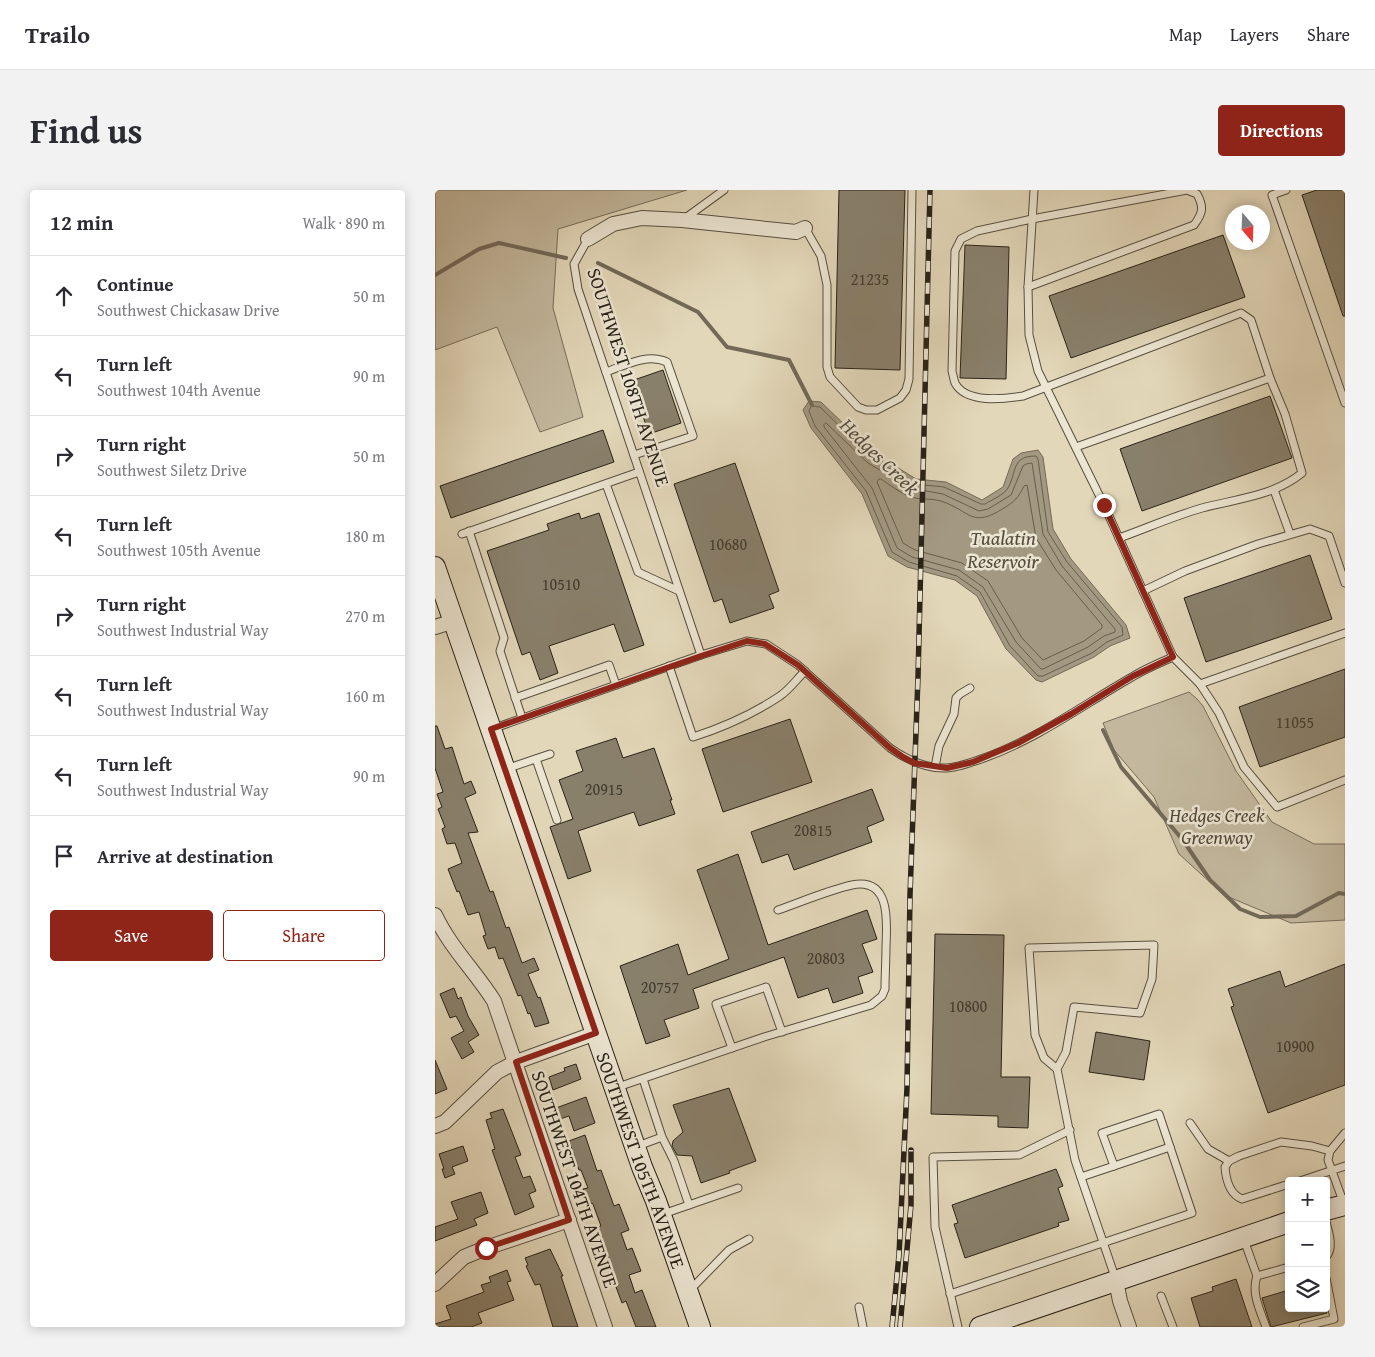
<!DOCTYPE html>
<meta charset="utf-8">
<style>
:root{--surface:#fff;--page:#f2f2f3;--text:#2b2b33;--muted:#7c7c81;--line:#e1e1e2;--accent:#8f2418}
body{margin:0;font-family:"Gentium Book Plus",serif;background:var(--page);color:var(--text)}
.controls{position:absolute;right:15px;bottom:15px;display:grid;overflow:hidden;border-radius:5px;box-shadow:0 2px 12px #0003}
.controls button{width:45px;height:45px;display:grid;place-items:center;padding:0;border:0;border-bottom:1px solid var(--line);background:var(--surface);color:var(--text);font:25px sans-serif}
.compass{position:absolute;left:790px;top:15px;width:45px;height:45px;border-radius:50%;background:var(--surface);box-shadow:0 2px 12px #0003;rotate:161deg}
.stop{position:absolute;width:15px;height:15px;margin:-11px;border:4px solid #8f2418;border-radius:50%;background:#fff}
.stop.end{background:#8f2418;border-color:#fff;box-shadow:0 1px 5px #0008}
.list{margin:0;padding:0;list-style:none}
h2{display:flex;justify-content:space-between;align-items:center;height:65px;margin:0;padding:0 20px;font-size:21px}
h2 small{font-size:16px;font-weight:400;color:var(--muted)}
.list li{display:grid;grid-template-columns:32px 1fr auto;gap:15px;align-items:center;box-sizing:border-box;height:80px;padding:0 20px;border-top:1px solid var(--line)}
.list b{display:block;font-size:19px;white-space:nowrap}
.list p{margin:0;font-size:16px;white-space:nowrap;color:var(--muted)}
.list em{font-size:16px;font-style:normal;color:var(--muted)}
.actions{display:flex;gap:10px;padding:15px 20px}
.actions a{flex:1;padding:11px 0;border:1px solid var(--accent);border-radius:5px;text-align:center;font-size:18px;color:var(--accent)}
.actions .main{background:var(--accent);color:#fff}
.icon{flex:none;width:28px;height:28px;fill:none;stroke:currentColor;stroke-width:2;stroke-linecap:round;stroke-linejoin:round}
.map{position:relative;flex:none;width:910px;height:1137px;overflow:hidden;border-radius:5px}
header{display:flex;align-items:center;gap:30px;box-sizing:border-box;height:70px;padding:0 25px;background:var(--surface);border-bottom:1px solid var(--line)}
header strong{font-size:24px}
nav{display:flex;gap:28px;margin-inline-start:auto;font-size:18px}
.intro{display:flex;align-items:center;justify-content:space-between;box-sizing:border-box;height:120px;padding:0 30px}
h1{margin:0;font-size:35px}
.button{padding:12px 22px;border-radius:5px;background:var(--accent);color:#fff;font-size:18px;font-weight:700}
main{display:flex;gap:30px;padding:0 30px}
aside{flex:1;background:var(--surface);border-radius:5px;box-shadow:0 2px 12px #0003}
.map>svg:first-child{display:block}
</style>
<header>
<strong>Trailo</strong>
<nav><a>Map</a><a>Layers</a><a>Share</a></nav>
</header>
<div class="intro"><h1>Find us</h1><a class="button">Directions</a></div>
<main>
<aside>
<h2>12 min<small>Walk · 890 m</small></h2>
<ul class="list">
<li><svg class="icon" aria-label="ahead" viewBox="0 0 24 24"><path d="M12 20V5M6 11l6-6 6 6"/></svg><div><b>Continue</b><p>Southwest Chickasaw Drive</p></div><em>50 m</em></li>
<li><svg class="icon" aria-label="left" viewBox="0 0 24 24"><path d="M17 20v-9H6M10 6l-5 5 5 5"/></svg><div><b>Turn left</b><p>Southwest 104th Avenue</p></div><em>90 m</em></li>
<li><svg class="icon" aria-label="right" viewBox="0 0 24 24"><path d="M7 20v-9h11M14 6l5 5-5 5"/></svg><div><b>Turn right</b><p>Southwest Siletz Drive</p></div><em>50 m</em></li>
<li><svg class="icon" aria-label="left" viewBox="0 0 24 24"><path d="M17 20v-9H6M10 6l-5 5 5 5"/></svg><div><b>Turn left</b><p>Southwest 105th Avenue</p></div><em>180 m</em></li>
<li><svg class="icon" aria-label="right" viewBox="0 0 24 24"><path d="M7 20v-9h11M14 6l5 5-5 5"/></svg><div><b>Turn right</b><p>Southwest Industrial Way</p></div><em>270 m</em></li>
<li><svg class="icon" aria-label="left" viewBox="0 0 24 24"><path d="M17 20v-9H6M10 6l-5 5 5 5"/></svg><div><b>Turn left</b><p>Southwest Industrial Way</p></div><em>160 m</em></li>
<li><svg class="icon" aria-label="left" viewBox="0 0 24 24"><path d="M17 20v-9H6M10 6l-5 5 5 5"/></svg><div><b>Turn left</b><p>Southwest Industrial Way</p></div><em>90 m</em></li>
<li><svg class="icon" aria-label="arrive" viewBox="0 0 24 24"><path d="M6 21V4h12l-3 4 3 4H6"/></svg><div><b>Arrive at destination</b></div></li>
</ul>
<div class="actions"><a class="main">Save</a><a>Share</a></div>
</aside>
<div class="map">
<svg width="910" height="1137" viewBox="0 0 910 1137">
<rect width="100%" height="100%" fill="#e2d7b9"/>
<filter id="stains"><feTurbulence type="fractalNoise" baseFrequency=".004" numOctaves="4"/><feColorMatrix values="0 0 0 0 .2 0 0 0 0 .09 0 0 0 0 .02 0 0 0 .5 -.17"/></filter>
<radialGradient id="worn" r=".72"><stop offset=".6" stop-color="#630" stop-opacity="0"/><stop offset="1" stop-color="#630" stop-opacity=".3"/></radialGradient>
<!-- green -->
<g fill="#c3b89e" stroke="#766d5b">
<polygon points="0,0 252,0 123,39 118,118 148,227 105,242 62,137 0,160"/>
<polygon points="754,502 762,509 768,516 801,581 837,632 879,654 910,654 910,730 856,733 789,705 744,664 719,607 679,560 668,533"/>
</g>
<!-- water -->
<polygon fill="#a39982" stroke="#726958" points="374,211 386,212 439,263 481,289 511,292 547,310 568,297 578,269 586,263 603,260 608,267 618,339 636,369 691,435 695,448 675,456 659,467 607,492 601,490 571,459 542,406 520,390 472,377 453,366 427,304 376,238 368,220"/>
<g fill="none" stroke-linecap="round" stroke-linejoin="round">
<!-- shore -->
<g stroke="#665e4d" stroke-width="1">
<path d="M377,216L385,217L437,268L480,294L509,297L546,314H550C556,310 569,305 573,298C582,282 576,266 601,266L603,269L613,342L632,372L687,437L688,445L672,452L657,463L608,486H603L575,456L545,402L522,386L474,372L457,362L431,301L380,236L374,221Z"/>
<polygon points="391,233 433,273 475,298 508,304 544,321 553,319 576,305 588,276 591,274 597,273 608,344 627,376 680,439 680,442 669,446 653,457 608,479 606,479 581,452 548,397 524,380 477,367 462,358 437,298 389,237 389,235"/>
<path d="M446,289C455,295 465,303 476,307C485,310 496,308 506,311C536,321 536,339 569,318C579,312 584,307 589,296L592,295L601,348L621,380L667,435V438L649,451L608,470L587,448L553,391L527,373L480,360L468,353L442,292L443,290Z"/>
</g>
<!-- stream -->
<g stroke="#726958" stroke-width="4">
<polyline points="163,73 263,122 292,157 354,170 377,215"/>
<polyline points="0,85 44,59 64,53 131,68"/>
<polyline points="668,540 686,577 747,649 775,690 805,719 825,727 861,726 904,703 910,704"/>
</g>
</g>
<!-- building -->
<g fill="#89806c" stroke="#292218">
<polygon points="404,0 470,0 465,180 400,178"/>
<polygon points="882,0 910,0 910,126 908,126 867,5"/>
<polygon points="788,45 810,107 636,168 614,106"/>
<polygon points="530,55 574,57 571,189 525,188"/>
<polygon points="228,180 246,233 214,244 196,191"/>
<polygon points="835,206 857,268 707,321 685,259"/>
<polygon points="168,240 179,272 16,328 5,296"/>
<polygon points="300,273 344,401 334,405 339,418 295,433 287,409 279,412 239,294"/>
<polygon points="144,323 146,329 164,323 209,455 189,462 179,434 114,456 123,483 105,490 95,462 87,465 52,361 114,340 112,334"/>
<polygon points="875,365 897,429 771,472 749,408"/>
<polygon points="910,479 910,547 825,577 804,517"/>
<polygon points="355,529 377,592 288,622 267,559"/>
<polygon points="0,536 2,536 10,559 17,557 29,594 36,591 41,603 30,608 43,642 33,643 55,702 58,701 71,738 74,737 87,773 99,768 104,780 93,784 103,808 105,807 114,833 100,837 95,823 93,824 86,805 83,806 68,768 64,769 60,757 53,759 48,746 51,745 44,722 33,725 24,701 22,702 13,679 27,673 20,653 12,654 7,639 10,637 3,619 7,617 2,604 8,602 0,578"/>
<polygon points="181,548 188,568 219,558 237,610 235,610 240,624 204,636 199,622 143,641 156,681 133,689 115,637 138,629 124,590 148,581 141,561"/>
<polygon points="437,599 449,630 432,637 437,652 359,680 353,664 327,673 316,642"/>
<polygon points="303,664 333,755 432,720 442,749 427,754 438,782 423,787 428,803 398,813 393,798 363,808 349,767 258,799 264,818 229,830 235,846 211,854 185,776 243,754 253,785 294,769 262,680"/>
<polygon points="500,744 569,745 566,887 595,887 593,938 563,937 563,926 496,924"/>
<polygon points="910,774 910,895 833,923 796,817 799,816 793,799 845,781 850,797"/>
<polygon points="19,798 23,809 26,807 33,826 44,845 33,852 39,862 27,869 16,848 29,841 21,826 15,828 5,804"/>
<polygon points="661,842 715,851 709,890 654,882"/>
<polygon points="0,870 12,899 0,904"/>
<polygon points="141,874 146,889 118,900 114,887 130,881 129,878"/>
<polygon points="294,898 321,971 294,981 295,983 266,993 257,966 242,965 237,956 238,951 248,942 238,915"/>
<polygon points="151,907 160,933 139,941 134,926 125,929 121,918"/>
<polygon points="68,919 86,965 80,967 88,988 95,986 101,1001 94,1004 99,1017 80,1025 57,960 60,959 51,930 57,928 55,923"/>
<polygon points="150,945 162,981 166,980 179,1016 184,1014 194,1040 186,1043 192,1060 197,1058 206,1081 194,1085 200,1103 207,1100 221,1137 201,1137 191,1111 187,1113 181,1097 183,1096 162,1038 166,1036 158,1014 157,1013 154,1014 148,999 153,998 146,980 144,980 134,951"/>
<polygon points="28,956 33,971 17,977 20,984 10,988 7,979 9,979 4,964"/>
<polygon points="621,979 628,996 623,998 634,1030 623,1033 624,1036 530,1068 519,1034 523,1033 517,1015"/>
<polygon points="46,1002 53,1023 39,1029 42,1035 0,1051 0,1037 23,1029 16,1012"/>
<polygon points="115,1059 128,1086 126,1086 143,1137 118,1137 105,1094 100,1095 91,1076 93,1075 90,1068"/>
<polygon points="72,1080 76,1091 72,1092 79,1110 43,1123 47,1133 36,1137 0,1137 0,1134 16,1129 11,1116 49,1102 46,1095 56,1092 54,1087"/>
<polygon points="801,1089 817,1137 765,1137 756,1108 778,1101 777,1097"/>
<polygon points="854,1100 854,1118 891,1118 892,1123 836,1137 827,1108"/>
</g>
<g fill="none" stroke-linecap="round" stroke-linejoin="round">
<!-- lane casing -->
<g stroke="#574f40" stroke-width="9">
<g id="lane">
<polyline points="851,0 837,5 910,213"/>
<polyline points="249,29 289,0"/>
<polyline points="370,38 386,66 392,95 392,177 395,187 423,217 431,220 442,220 465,208 471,200 474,189 477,0"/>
<polyline points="153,49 139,74 143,99 266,465"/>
<path d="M593,97L759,35C768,23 769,17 762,4L752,0L597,29L542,41L526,49L520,61L517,181C518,185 519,190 520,193C531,214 569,209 588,206L806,123L816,130L835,188"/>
<path d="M171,182C191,175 212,163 232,172L258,246L199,265"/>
<path d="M641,257L835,188L850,224L867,283C839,306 801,309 767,318C739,326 712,338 684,348"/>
<polyline points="171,294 203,382 244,401"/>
<polyline points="839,300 855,344"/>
<polyline points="34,341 69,448 65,461 87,528"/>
<polyline points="27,344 204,282"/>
<polyline points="708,401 750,381 823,354 875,339 894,346 910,393"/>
<polyline points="738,467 765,494 784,523 809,577 842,617 910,590"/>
<path d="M234,476L258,547C289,537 318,524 345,506C355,499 362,489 370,481"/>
<polyline points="765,494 910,443"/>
<polyline points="80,508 174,475 181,495"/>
<path d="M57,539L266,465L312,451L331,454L363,475L455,558C472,570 490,579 512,578C524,577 538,572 549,568C602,549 648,515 697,487C710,479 724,473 738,467L669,315L603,181L594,145L593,97L599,0"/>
<polyline points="101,569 122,630"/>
<polyline points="500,577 504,556 519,524 521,508 525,504 535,498"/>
<polyline points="71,579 115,564"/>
<polyline points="297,858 281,814 331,797 347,842"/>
<polyline points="622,879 609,868 600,845 594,758 719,755 717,789 705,823 639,817 631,862 622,879 640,970 681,1090"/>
<polyline points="208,889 227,947 239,971 254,1015"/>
<path d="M180,898L329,847L436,815L447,806L450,799C450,785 451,771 451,756C452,732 456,687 417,695C394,700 366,712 343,720"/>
<polyline points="755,933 773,959 794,971"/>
<polyline points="200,957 227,947"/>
<polyline points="679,976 735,957"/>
<polyline points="865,991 910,976"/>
<path d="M854,994L807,1009C794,1004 791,990 790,977L794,971L804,966L846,952L877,956L895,961"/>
<polyline points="909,1014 893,970 895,961 910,943"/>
<polyline points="228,1024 303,998"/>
<path d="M891,1032C894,1043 899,1058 891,1067"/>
<path d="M809,1050L822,1086C816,1103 825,1120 831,1137"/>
<polyline points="822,1086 854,1077"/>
<polyline points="255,1100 294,1060 314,1049"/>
<polyline points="515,1104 757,1023 724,924 667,943 679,976 646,987"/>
<polyline points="726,1106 738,1137"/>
<polyline points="424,1117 428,1137"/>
<polyline points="523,1137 500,1037 498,967 584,965 635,940"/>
<polyline points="868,1137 899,1129 891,1088"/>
</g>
</g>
<!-- street casing -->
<g stroke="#574f40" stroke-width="16">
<g id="street">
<polyline points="153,49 178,34 207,28 247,30 361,42 370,38"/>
<polyline points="0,437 19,431"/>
<path d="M0,725C15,757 40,781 59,811L170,1137"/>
<polyline points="0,936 10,932 62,882 81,872 161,843"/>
<polyline points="681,1091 685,1111 694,1137"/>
<polyline points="0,1094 29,1067 51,1058 134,1030"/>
</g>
</g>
<!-- secondary casing -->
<g stroke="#292218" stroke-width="22">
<g id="secondary">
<path id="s1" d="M0,377L207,977L221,1011L265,1137"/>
<polyline points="891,1020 910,1015"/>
<polyline points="545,1137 854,1032"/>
</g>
</g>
<!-- lane -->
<use href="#lane" stroke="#ece5d2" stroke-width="7"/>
<!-- street -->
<use href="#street" stroke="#ece5d2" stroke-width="14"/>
<!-- secondary -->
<use href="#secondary" stroke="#ece5d2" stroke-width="20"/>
<!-- rail casing -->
<g stroke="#292218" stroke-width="5.5">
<g id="rail">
<polyline points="457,1137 464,1065 472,898 475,705 483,487 495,0"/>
<polyline points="465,1137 476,1015 476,960"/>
</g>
</g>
<!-- rail -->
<use href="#rail" stroke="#ece5d2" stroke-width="4" stroke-dasharray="11" stroke-linecap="butt"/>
</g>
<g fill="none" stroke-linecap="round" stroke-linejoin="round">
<!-- route -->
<polyline stroke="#8f2418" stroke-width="6" points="51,1058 134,1030 81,872 161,843 56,539 266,466 312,451 330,454 363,475 455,558 468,567 479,573 512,578 538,572 583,553 636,524 698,486 738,467 669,315"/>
</g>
<g text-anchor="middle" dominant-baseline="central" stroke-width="5" stroke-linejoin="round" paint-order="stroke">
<!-- number labels -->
<g font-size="16" fill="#413a2d">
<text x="435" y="89">21235</text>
<text x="293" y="354">10680</text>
<text x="126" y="394">10510</text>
<text x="860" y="532">11055</text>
<text x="169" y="599">20915</text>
<text x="378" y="640">20815</text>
<text x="391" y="768">20803</text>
<text x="225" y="797">20757</text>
<text x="533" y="816">10800</text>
<text x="860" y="856">10900</text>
</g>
<!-- street labels -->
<g font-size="19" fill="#292218" stroke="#ece5d2">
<text transform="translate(194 187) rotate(72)">SOUTHWEST 108TH AVENUE</text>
<text stroke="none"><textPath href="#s1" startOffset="628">SOUTHWEST 105TH AVENUE</textPath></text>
<text transform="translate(140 989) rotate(71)">SOUTHWEST 104TH AVENUE</text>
</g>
<!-- park labels -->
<g font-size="19" font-style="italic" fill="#50483a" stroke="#ece5d2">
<text x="782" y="625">Hedges Creek<tspan x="782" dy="22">Greenway</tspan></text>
</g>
<!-- water labels -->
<g font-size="20" font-style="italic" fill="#544c3d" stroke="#ece5d2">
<text transform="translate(445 266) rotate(44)">Hedges Creek</text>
<text x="568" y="347">Tualatin<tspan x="568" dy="23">Reservoir</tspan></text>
</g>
</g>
<rect width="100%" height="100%" filter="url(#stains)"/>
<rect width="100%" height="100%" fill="url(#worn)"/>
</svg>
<div class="controls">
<button>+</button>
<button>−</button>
<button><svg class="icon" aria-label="layers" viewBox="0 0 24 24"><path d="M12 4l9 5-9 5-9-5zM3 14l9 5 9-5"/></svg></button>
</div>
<svg class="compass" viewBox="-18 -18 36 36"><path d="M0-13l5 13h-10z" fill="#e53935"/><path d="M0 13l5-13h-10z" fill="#7c7c81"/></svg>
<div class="stop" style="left:51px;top:1058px"></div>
<div class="stop end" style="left:669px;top:315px"></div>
</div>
</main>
